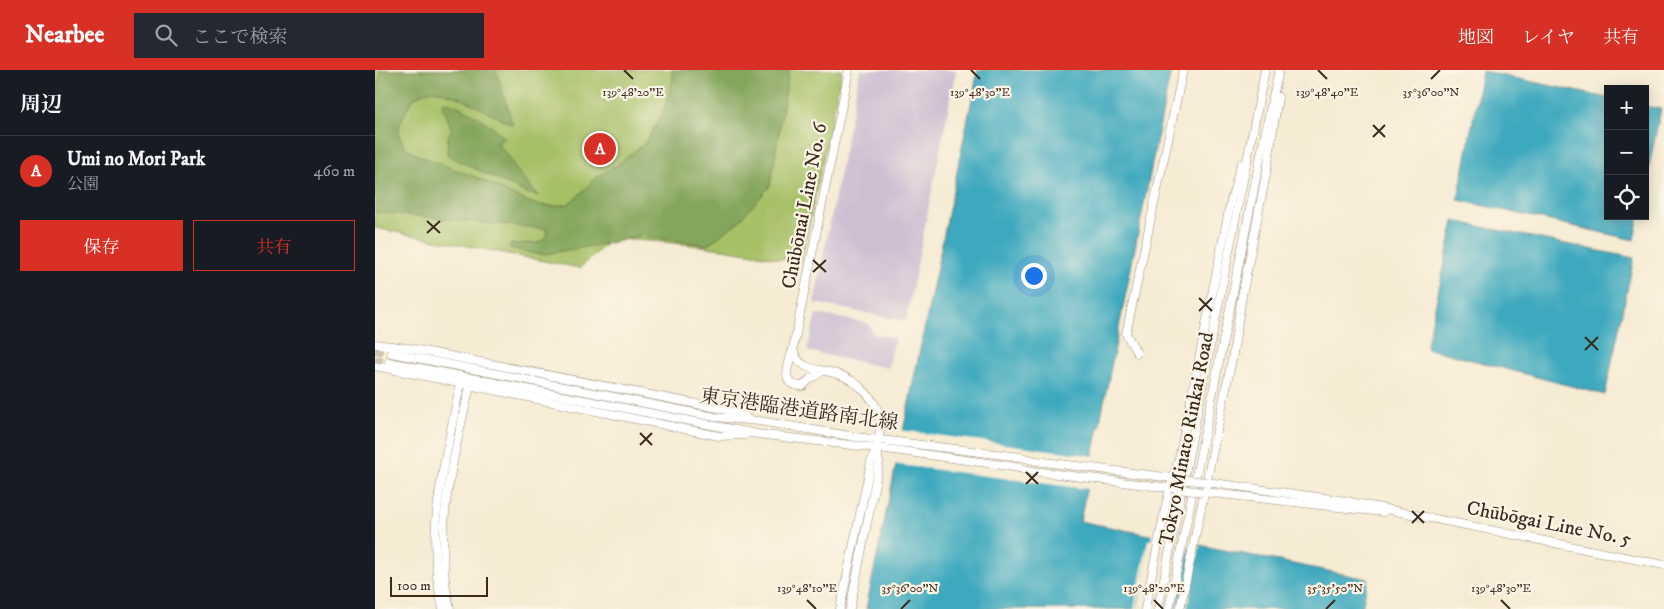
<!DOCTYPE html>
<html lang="ja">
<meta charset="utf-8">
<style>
:root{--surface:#171b24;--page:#242831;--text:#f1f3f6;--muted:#9ea1a6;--line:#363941;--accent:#d93025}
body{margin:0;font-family:"IM FELL DW Pica","Noto Serif JP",serif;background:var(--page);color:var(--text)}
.controls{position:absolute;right:15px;top:15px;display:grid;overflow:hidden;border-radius:0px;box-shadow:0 2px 12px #0003}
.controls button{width:45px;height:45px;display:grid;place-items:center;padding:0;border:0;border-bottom:1px solid var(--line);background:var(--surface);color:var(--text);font:25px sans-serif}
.scale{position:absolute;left:15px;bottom:12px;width:98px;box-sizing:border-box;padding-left:5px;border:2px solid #3b2a1e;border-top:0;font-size:14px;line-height:18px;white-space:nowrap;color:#3b2a1e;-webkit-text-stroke:4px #fcf5e5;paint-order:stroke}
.you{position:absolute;left:658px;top:205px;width:18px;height:18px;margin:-12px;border:4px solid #fff;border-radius:50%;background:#1a73e8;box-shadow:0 0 0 8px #1a73e833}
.badge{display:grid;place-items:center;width:32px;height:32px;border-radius:50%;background:var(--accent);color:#fff;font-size:16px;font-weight:700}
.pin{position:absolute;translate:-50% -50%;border:2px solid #fff;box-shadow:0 1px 5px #0006}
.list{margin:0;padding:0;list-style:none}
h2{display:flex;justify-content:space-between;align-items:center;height:65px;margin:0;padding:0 20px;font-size:21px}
h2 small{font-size:16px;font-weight:400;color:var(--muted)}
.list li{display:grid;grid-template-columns:32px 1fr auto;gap:15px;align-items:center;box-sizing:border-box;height:70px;padding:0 20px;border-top:1px solid var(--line)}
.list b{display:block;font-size:19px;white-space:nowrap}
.list p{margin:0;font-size:16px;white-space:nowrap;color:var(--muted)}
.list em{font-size:16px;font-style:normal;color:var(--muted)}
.actions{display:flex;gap:10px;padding:15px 20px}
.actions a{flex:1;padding:11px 0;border:1px solid var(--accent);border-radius:0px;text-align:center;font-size:18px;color:var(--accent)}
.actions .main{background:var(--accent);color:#fff}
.icon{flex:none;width:28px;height:28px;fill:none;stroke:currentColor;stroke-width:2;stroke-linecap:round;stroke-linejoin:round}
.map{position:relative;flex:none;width:1289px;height:539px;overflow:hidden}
header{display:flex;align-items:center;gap:30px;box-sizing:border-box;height:70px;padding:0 25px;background:var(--accent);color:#fff}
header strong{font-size:24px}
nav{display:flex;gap:28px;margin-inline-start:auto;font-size:18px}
.search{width:350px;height:45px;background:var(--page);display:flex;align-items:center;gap:12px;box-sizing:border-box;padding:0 18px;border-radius:0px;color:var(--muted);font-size:19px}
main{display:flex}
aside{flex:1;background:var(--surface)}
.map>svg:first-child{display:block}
</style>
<header>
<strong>Nearbee</strong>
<div class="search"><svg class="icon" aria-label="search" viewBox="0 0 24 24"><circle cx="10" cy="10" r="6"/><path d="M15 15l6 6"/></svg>ここで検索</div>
<nav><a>地図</a><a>レイヤ</a><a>共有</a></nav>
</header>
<main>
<aside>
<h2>周辺<small></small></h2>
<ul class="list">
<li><span class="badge">A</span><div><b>Umi no Mori Park</b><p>公園</p></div><em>460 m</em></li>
</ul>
<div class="actions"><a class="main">保存</a><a>共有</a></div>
</aside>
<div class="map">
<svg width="1289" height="539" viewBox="0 0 1289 539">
<rect width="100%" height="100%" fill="#fcf5e5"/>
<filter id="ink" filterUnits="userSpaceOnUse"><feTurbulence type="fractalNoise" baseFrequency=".02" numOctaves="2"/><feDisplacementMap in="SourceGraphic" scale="10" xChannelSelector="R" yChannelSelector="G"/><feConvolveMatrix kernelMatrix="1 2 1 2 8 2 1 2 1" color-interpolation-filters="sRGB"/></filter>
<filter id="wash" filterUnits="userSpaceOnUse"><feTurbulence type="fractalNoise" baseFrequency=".0096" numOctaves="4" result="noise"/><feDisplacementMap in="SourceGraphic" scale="20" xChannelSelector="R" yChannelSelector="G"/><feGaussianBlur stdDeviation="1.12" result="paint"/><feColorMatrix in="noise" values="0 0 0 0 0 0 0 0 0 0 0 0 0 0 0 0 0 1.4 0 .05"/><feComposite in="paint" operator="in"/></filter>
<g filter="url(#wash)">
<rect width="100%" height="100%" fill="#f6ebd3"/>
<!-- industrial -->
<g fill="#cebed2">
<polygon points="485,0 581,0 531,251 439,233"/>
<polygon points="441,244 493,253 498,264 520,268 513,298 432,281"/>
</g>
<!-- green -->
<path fill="#a6c066" stroke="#707542" d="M0,0H467L426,193C363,180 301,171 237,169L205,198L0,158Z"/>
<!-- forest -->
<g fill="#84a65b" stroke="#60683c">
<polygon points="6,0 121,0 138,55 86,28 59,20 49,22 38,29 30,42 24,56 24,65 30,77 40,84 105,109 144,128 162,135 178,136 193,134 210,120 219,109 242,95 270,73 287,45 298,9 297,0 414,0 395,116 363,152 332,175 264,166 241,172 170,184 162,184 134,178 136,174 162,173 171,168 172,159 0,142 0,30 1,29"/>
<path d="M71,32C94,39 112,52 130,68L122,73L135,88L139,97L163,126L149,122L72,85L73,66L77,60L67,34Z"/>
</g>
<!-- water -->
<g fill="#3ea9be" stroke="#3c6a6e">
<polygon points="603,0 796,0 705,451 993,509 987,539 491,539"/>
<polygon points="1107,1 1233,28 1233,146 1264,146 1259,170 1083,130"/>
<polygon points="1270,36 1286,39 1270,115"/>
<polygon points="1079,151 1259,188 1230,325 1051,278"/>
</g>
<!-- pier -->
<g fill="#f6ebd3">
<polygon points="524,360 720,386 714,419 517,394"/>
<polygon points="777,463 822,471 821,475 825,476 812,539 809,539 821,479 814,477 801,539 776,539 787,477 774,539 763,539 774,474 762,539 759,539 773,470 776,470"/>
</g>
</g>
<g filter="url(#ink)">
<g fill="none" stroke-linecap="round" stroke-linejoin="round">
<!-- minor-tunnel -->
<g stroke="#d1c4af" stroke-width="8" stroke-dasharray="8 4" stroke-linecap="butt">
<polyline points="0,280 16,283"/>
<polyline points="0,290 14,292"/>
</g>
<!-- minor casing -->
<g stroke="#988a78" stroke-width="9">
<g id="minor">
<polyline points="0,274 33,278 348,339 370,346"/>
<path d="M418,279C425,303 442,297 462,304C482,310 505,331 505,354C505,367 501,380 496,392L465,539"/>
<polyline points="16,283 340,347 384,351 481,367 646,387 661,391 798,408"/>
<polyline points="762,283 751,264 808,0"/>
<polyline points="14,292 382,364 519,380 634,396 658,401 795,418"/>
<polyline points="0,296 344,366 370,365"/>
<path d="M448,301L435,309L428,316C403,317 414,293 418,279L474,0"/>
<polyline points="831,412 971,431 1289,495"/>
<polyline points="828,422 1008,442"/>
<path d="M68,539C48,458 71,393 85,314"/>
<path d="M75,539C57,462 78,390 95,316"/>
<polyline points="475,539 504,393 502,379"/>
<polyline points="770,539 792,430 805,384 856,130 866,94"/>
<polyline points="783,539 890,0"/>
<polyline points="794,539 895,40 904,0"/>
<polyline points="805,539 858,284 867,226 892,99 903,27"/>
</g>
</g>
<!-- minor -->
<use href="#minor" stroke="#fff" stroke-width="8"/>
<!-- minor-bridge casing -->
<g stroke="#988a78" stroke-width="9" stroke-linecap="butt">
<g id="minor-bridge">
<polyline points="798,408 831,412"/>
<polyline points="795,418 828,422"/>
</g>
</g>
<!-- minor-bridge -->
<use href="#minor-bridge" stroke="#fff" stroke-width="8"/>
</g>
</g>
<!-- ticks -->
<path fill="none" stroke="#3b2a1e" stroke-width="2" d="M249,0L258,9M596,0L605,9M943,0L952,9M1056,9L1065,0M998,55L1010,67M998,67L1010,55M52,151L65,163M52,163L65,151M438,190L451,202M438,202L451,190M824,228L837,241M824,241L837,228M1210,267L1223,280M1210,280L1223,267M265,363L277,375M265,375L277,363M651,402L663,414M651,414L663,402M1037,441L1049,453M1037,453L1049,441M432,530L441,539M779,530L788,539M1126,530L1135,539M526,539L535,530M951,539L960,530"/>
<g text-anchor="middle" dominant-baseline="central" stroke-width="4.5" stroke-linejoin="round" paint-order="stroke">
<!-- street labels -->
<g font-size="20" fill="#3b2a1e" stroke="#fcf5e5">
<text transform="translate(430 136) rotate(-79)">Chūbōnai Line No. 6</text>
<text transform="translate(424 340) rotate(8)">東京港臨港道路南北線</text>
<text transform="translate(812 369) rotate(-79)">Tokyo Minato Rinkai Road</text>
<text transform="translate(1174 454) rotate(11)">Chūbōgai Line No. 5</text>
</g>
</g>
<g font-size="12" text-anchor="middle" fill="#3b2a1e" stroke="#fcf5e5" stroke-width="4.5" stroke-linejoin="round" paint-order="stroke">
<text x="258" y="26">139°48'20"E</text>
<text x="605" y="26">139°48'30"E</text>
<text x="952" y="26">139°48'40"E</text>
<text x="1056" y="26">35°36'00"N</text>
<text x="432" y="522">139°48'10"E</text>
<text x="535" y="522">35°36'00"N</text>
<text x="779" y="522">139°48'20"E</text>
<text x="960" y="522">35°35'50"N</text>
<text x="1126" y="522">139°48'30"E</text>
</g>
</svg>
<div class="controls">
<button>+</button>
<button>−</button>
<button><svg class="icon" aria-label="locate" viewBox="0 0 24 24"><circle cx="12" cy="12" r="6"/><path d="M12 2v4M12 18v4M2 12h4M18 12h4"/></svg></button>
</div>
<div class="scale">100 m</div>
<div class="you"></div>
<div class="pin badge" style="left:225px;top:79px">A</div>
</div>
</main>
